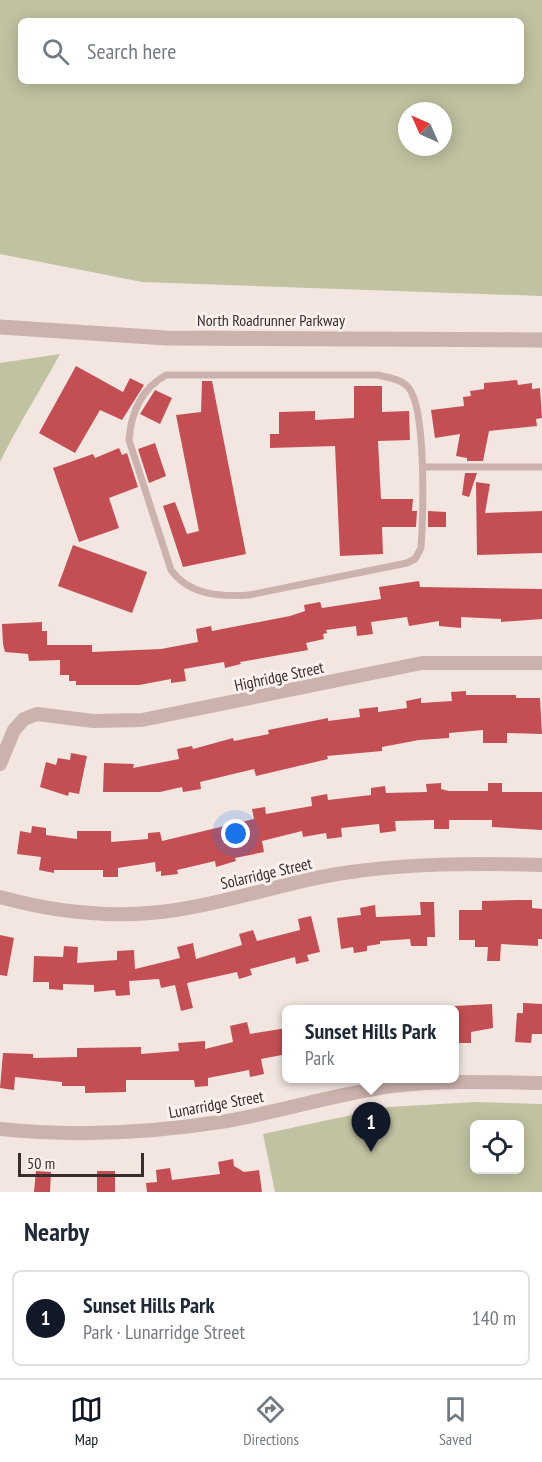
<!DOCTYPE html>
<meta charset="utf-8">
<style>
:root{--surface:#fff;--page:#f6f6f7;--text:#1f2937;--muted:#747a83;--line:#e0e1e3;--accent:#111827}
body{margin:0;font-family:"PT Sans Narrow",sans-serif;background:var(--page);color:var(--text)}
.controls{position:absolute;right:18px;bottom:18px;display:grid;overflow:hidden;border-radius:9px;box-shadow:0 3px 15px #0003}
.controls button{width:54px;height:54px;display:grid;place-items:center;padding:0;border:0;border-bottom:2px solid var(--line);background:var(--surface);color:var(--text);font:30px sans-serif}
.compass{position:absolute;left:398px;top:102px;width:54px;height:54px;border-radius:50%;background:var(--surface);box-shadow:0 3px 15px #0003;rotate:315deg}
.scale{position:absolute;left:18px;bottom:15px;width:126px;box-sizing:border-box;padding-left:6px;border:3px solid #3a2c2b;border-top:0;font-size:16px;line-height:21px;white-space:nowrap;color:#3a2c2b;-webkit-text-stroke:4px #faf1ee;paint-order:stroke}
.you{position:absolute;left:236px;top:834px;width:21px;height:21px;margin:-15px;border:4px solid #fff;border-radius:50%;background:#1a73e8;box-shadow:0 0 0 9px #1a73e833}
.badge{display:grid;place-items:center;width:39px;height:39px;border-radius:50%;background:var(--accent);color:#fff;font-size:20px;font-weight:700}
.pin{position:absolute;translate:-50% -50px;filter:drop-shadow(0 2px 3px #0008)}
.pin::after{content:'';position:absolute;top:32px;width:21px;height:18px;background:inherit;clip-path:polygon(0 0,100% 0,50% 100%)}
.popup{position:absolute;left:282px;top:1005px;width:177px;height:78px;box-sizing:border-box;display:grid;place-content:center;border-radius:9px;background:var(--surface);filter:drop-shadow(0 2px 4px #0005);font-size:20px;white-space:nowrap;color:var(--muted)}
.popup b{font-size:22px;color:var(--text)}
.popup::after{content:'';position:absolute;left:50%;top:100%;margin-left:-12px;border:12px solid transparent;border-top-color:var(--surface)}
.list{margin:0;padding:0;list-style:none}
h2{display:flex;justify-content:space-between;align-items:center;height:78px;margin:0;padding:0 24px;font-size:26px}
h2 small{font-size:20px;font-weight:400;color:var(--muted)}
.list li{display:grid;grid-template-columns:39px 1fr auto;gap:18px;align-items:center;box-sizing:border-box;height:96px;margin:0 12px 12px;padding:0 12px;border:2px solid var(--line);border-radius:9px}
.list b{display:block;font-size:22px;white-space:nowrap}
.list p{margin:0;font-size:20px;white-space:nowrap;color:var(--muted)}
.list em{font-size:20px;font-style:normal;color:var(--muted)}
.icon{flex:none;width:33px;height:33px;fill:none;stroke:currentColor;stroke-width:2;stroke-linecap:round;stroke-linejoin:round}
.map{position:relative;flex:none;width:542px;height:1192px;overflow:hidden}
.search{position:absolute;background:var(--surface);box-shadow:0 3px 15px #0003;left:18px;right:18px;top:18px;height:66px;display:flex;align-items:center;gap:15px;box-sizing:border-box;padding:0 21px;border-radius:9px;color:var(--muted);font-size:22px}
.sheet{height:186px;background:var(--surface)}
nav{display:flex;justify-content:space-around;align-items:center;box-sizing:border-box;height:84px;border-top:2px solid var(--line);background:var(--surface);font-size:16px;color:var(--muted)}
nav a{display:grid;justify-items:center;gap:3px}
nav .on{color:var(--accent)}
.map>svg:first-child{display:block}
</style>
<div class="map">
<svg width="542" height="1192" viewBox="0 0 542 1192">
<rect width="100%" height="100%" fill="#f3e6e1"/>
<!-- green -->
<g fill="#c1c2a1" fill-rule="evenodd">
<path d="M0,0H542V296L142,282L0,254ZM21,21H521V81H21ZM407,111H443V147H407Z"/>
<path d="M60,354C40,391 18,425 0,462V363Z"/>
<path d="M475,1102L542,1104V1192H275L263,1134L389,1107ZM474,1124H520V1170H474Z"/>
</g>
<!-- building -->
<g fill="#c34f54">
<polygon points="76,366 123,392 130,378 144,385 122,420 100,410 75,453 39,433"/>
<polygon points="517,380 518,385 532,383 532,389 540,388 542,418 536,419 537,426 489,431 483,461 467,461 467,458 456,456 460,434 435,438 431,410 464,406 463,397 471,396 470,391 484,389 484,383"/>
<polygon points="202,381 212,381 246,554 183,567 163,506 175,502 187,534 199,531 176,415 201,412"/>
<polygon points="354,386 382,386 382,412 409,411 410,440 378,441 381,499 413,499 412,511 417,511 416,527 382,527 383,554 340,556 335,446 270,448 270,434 279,434 279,412 315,411 315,420 354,418"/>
<polygon points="155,390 172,398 160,424 140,414"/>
<polygon points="155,443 166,476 149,483 138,449"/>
<polygon points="119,448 122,455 127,453 138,487 109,498 119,528 79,542 53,468 93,454 95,458"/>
<polygon points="465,473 477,473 469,497 462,495"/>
<polygon points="476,482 490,484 485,513 542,511 542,553 477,555"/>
<polygon points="428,511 446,512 446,527 428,527"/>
<polygon points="73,545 147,572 132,613 58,586"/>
<polygon points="419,581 420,587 542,589 542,619 501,622 501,619 461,617 461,628 439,626 439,621 409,626 407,617 371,622 373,634 357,636 356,626 326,630 327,633 323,634 324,639 306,643 308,650 240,662 241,664 225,668 224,662 184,669 186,681 171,683 171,679 139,685 76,685 76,681 69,681 69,675 60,675 60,660 29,661 28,654 5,652 3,644 2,624 42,622 42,631 47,631 47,645 92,645 92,652 161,649 198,642 196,629 211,626 212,631 290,616 305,611 304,605 320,602 322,608 381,599 379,587"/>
<polygon points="466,691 466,695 516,695 516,698 540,698 542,734 507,733 507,743 483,743 483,730 449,733 449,738 419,740 382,747 382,751 327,756 328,759 256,776 254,769 200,782 201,789 183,792 182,787 160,792 103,792 104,763 134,764 133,768 179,759 177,749 192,746 193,749 233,738 234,741 269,734 268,730 328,718 328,721 360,717 359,709 378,707 378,712 407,708 406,701 421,698 421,703 452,701 451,692"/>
<polygon points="71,753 87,756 79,794 69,792 68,796 40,787 46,762 56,765 58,758 70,760"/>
<polygon points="441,783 441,789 449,791 488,791 488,783 502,783 502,792 542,792 542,830 492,827 492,820 449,820 449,829 434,829 434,820 395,821 396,831 380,833 379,824 341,828 342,837 327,839 326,833 303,837 302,831 262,841 264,852 235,858 236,861 216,867 215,861 177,870 178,874 161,876 161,871 156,872 155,862 118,868 118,877 103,877 103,870 54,870 54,873 39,870 41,857 17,854 20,831 31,833 32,826 46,828 46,835 77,839 77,831 111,831 111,842 148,839 148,833 160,832 162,841 254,819 252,809 265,807 266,814 312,806 311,797 327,794 328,800 371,795 371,788 385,786 386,793 427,792 426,784"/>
<polygon points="517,900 532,900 532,908 542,909 542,939 538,939 538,946 501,944 500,961 487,961 488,947 475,947 475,940 459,940 459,910 482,910 482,901"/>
<polygon points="420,902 434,902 435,937 427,937 427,946 411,946 410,939 380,941 380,944 367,946 367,951 354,953 353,947 341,949 337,918 361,915 360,908 375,905 376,917 421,915"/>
<polygon points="311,916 320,952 307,955 309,961 296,964 295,957 250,969 252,975 239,979 237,972 187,983 193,1008 181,1011 175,985 161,988 159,979 129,981 130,995 116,996 115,990 94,992 94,985 63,984 63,990 49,989 49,982 33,982 34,956 63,957 64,946 78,947 77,963 117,960 117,951 134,950 135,969 180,958 177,947 193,943 196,959 242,945 239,934 253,930 257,941 300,930 298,919"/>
<polygon points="0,935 14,938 7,976 0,975"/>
<polygon points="523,1003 542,1004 542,1034 532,1034 531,1043 515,1042 517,1013 523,1013"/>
<polygon points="492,1004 493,1028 471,1032 471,1043 455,1043 455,1006"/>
<polygon points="247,1022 250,1034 287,1028 287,1054 261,1059 264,1074 250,1077 249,1070 208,1078 208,1086 195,1087 194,1080 126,1080 126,1092 85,1093 85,1086 62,1086 62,1082 15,1077 14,1090 0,1088 3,1053 33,1054 33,1058 77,1057 77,1048 141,1047 141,1054 179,1051 178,1043 205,1041 205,1049 233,1042 230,1026"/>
<polygon points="233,1159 234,1166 244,1172 259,1170 262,1192 147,1192 146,1183 157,1182 156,1170 170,1168 172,1180 220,1174 218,1162"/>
<polygon points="36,1171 51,1172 50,1192 34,1192"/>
<rect x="97" y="1171" width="18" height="21"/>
</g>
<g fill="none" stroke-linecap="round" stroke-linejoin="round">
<!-- service -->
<g stroke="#cbb2ad" stroke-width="7">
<path d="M166,375H378C389,378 401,379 408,387C427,408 423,518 421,548L415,559L407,563L249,595C220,597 189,595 171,570L129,440C131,413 141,389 166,375Z"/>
<polyline points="424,467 542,467"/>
</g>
<!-- minor -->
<g stroke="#cbb2ad" stroke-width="14">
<polyline points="0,764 14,730 24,719 37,714 93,721 142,720 422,663 542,663"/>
<path d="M0,897C58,913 117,919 176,910C231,902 283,883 337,874C405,863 474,863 542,865"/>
<path d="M0,1129C76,1137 152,1133 227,1121C282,1111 336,1094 392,1086C442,1080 492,1082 542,1083"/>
</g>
<!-- tertiary -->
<polyline stroke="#cbb2ad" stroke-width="15" points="0,327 166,338 542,340"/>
</g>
<g text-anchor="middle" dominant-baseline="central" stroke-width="6" stroke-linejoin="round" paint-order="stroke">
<!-- street labels -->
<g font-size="16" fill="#3a2c2b" stroke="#faf1ee">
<text x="271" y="320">North Roadrunner Parkway</text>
<text transform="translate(279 676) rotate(-12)">Highridge Street</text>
<text transform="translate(266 873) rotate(-13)">Solarridge Street</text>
<text transform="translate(216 1104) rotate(-10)">Lunarridge Street</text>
</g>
</g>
</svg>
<div class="controls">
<button><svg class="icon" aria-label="locate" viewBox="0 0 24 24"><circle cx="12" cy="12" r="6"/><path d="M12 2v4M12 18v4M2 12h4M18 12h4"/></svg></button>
</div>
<svg class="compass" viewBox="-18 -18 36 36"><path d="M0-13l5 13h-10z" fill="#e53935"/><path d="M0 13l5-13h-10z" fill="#747a83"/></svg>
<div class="scale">50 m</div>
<div class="you"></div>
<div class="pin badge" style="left:371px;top:1152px">1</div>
<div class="popup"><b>Sunset Hills Park</b>Park</div>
<div class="search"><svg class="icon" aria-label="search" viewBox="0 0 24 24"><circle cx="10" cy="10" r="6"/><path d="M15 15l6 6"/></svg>Search here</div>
</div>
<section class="sheet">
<h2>Nearby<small></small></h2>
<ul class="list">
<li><span class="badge">1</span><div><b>Sunset Hills Park</b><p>Park · Lunarridge Street</p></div><em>140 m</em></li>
</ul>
</section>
<nav>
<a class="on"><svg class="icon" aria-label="map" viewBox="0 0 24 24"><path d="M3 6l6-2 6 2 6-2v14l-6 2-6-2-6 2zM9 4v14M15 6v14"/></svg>Map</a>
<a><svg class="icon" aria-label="directions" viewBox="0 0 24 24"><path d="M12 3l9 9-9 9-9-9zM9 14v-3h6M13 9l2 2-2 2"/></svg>Directions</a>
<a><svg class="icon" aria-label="saved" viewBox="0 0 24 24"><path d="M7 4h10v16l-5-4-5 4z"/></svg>Saved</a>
</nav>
